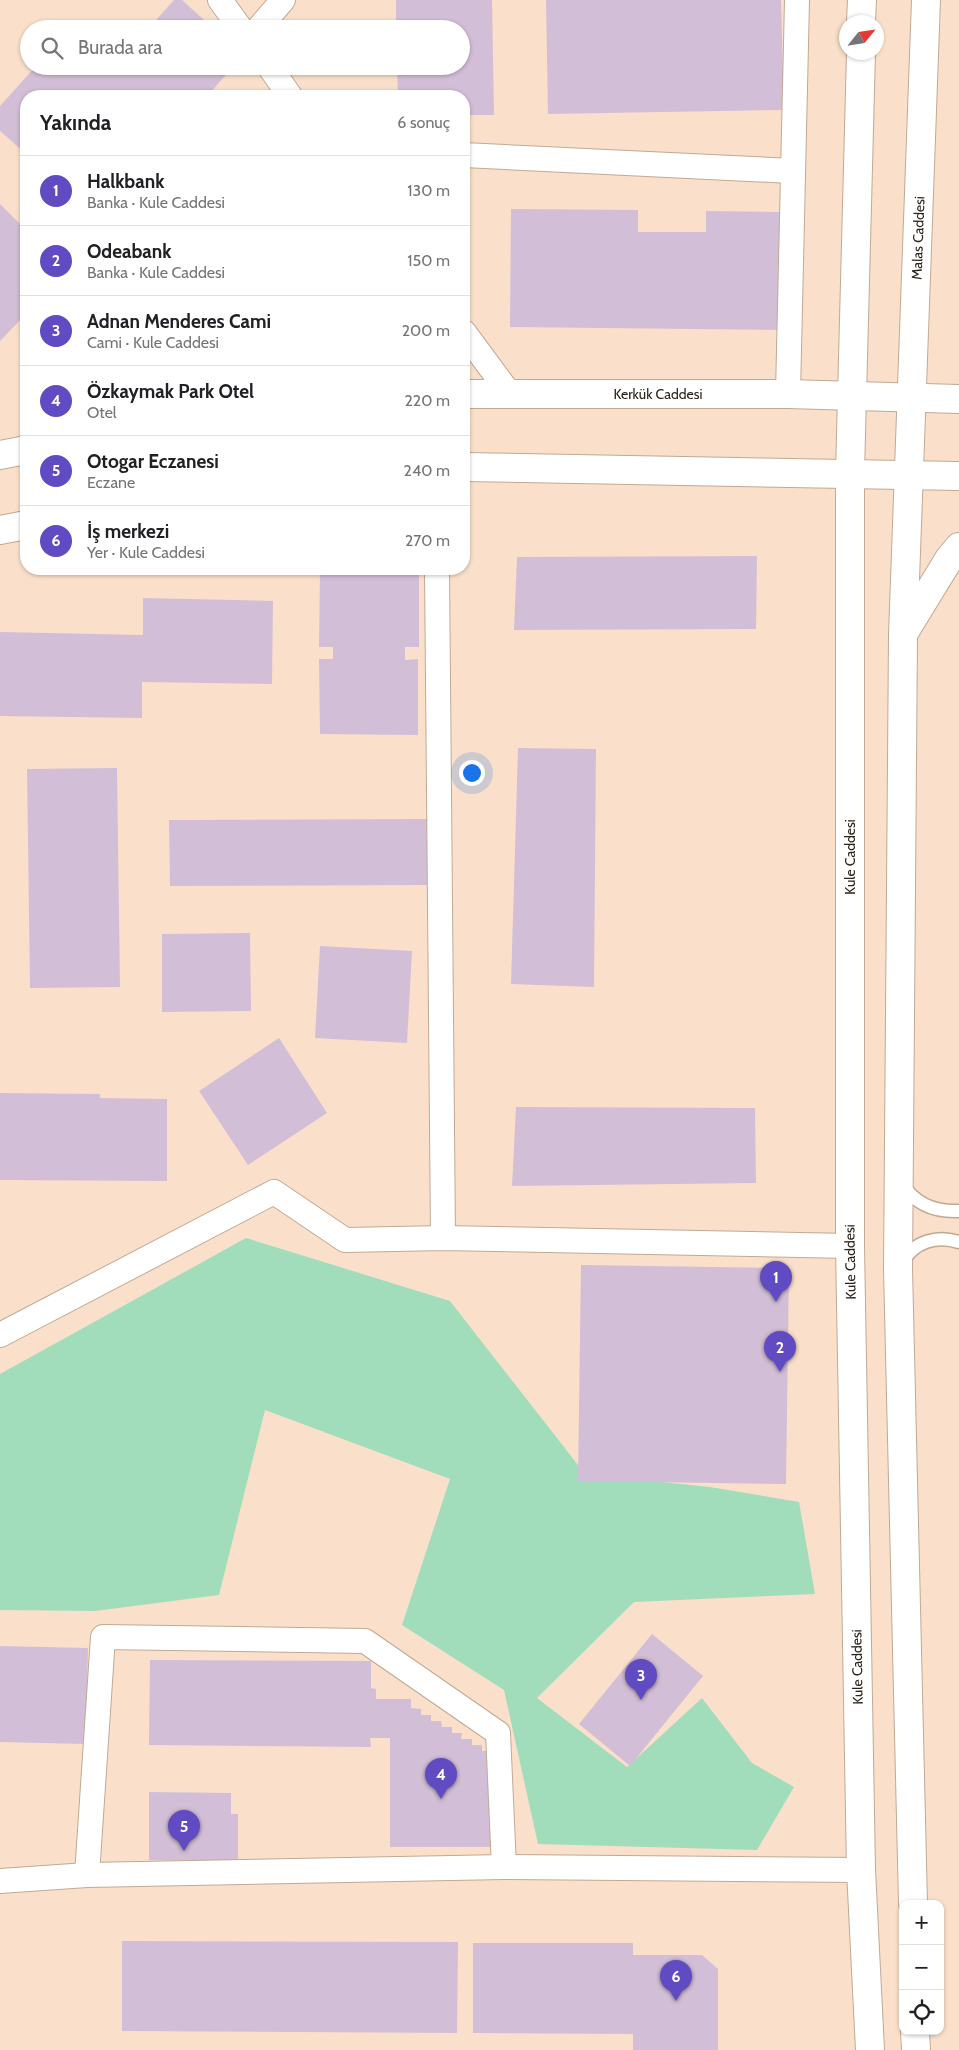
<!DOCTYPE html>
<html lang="tr">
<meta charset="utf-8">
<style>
:root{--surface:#fff;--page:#f2f2f2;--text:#202124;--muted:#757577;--line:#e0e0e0;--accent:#614bc3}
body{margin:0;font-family:Cabin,sans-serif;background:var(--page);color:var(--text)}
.controls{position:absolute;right:15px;bottom:15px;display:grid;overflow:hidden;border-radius:10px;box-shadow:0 1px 4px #0004}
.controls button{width:45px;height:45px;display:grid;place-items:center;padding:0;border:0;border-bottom:1px solid var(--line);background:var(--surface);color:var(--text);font:25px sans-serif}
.compass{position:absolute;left:839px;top:15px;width:45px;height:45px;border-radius:50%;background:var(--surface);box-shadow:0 1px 4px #0004;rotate:60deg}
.you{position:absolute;left:471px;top:772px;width:18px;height:18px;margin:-12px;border:4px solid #fff;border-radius:50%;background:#1a73e8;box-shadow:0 0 0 8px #1a73e833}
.badge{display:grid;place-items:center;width:32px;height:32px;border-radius:50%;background:var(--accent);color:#fff;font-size:16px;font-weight:700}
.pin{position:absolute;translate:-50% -41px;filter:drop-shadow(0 1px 2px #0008)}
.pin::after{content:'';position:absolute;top:26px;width:18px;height:15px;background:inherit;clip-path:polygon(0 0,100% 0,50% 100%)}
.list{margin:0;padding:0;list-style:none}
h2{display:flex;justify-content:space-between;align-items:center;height:65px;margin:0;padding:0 20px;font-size:21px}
h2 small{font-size:16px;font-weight:400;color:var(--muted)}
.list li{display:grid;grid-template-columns:32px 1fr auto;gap:15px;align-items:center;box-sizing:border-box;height:70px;padding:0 20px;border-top:1px solid var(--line)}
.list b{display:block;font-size:19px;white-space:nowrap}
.list p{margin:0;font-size:16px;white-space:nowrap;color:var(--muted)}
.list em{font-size:16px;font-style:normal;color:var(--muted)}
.icon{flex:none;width:28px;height:28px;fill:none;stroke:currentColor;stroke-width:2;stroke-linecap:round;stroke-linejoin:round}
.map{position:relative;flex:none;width:959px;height:2050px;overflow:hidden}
.search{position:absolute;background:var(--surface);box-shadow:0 1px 4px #0004;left:20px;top:20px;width:450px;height:55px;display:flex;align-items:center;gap:12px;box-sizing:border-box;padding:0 18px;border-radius:28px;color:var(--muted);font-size:19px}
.panel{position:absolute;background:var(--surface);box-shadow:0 1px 4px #0004;left:20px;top:90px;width:450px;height:485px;border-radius:20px}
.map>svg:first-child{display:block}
</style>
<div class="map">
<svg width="959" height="2050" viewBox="0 0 959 2050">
<rect width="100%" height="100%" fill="#fae0ca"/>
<!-- green -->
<polygon fill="#a1ddbb" points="246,1238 450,1301 585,1474 710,1487 799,1502 815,1594 634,1602 537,1698 627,1767 702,1698 752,1763 794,1787 757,1850 538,1844 504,1690 402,1625 450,1479 265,1410 219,1595 95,1611 0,1610 0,1374"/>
<!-- building -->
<g fill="#d2bed7">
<polygon points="174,0 182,0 214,29 148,29"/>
<polygon points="396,0 492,0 494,115 464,115 464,96 398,96 397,66 461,66 461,29 396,29"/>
<polygon points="546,0 781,0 784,110 548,114"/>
<polygon points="36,66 106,66 111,71 115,66 234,66 207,96 139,96 134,92 130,96 26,96 26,154 0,131 0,106"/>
<polygon points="0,204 26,230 26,314 0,341"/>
<polygon points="511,209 638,210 638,232 706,232 706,211 781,212 780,330 510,327"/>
<polygon points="757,556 756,629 514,630 517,557"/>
<polygon points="320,572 419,572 419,647 405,647 405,660 418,659 418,735 320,734 319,659 333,659 333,647 319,647"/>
<polygon points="143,598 273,601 272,684 142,682 142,718 0,716 0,632 143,635"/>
<polygon points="518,748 596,749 594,987 511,984"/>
<polygon points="117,768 120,987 30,988 27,769"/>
<polygon points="429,819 430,885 170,886 169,820"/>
<polygon points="250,933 251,1011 162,1012 162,934"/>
<polygon points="320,946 412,951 407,1043 315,1038"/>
<polygon points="279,1038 327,1113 248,1165 199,1091"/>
<polygon points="0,1093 100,1094 100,1098 167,1099 167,1181 0,1180"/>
<polygon points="516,1107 755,1108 756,1183 512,1186"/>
<polygon points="581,1265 789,1268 786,1484 578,1481"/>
<polygon points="652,1634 703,1676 630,1766 579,1724"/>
<polygon points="0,1646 88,1648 86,1744 0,1742"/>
<polygon points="150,1660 371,1661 371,1688 376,1689 376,1699 411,1699 411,1708 421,1709 421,1715 431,1715 431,1721 441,1721 442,1727 452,1727 452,1733 462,1733 461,1739 472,1739 472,1745 482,1745 482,1751 492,1751 491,1847 390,1847 390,1738 370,1738 371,1747 149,1745"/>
<polygon points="149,1792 231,1793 231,1814 238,1814 238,1861 149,1860"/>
<polygon points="122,1941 458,1942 457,2033 122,2031"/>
<polygon points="473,1943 633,1943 633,1955 702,1955 718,1969 718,2050 633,2050 633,2034 473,2033"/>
</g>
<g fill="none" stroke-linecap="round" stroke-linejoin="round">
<!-- service casing -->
<g stroke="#c1a994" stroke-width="15">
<g id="service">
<path d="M902,1183C915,1205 935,1212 959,1211"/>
<path d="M902,1263C914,1241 937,1235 959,1242"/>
</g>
</g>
<!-- minor casing -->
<g stroke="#c1a994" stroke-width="26">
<g id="minor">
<polyline points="220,0 241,29"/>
<polyline points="258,29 283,0"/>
<polyline points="269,66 290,96"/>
<polyline points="464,155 792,171"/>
<polyline points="464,332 509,393"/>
<polyline points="788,394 797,0"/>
<polyline points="437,569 443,1238"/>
<polyline points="0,1335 274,1192 345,1240 443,1238 850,1246"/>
<polyline points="87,1875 103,1637 365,1641 498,1733 504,1867"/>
<polyline points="0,1881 87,1875 504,1867 861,1870"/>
</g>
</g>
<!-- tertiary casing -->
<g stroke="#c1a994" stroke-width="30">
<g id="tertiary">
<polyline points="464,394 788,394 959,399"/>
<polyline points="0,455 26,450"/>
<polyline points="464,467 959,476"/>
<polyline points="0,530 26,525"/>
</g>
</g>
<!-- secondary casing -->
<g stroke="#c1a994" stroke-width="30">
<g id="secondary">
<polyline points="861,22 862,0"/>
<polyline points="861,52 850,473 850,1246 861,1870 870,2050"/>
<polyline points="905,631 949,559 959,547"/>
<polyline points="913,1904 898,1269 903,635 926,0"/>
<polyline points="915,2031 916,2050"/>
</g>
</g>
<!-- service -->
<use href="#service" stroke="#fff" stroke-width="12"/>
<!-- minor -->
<use href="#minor" stroke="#fff" stroke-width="24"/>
<!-- tertiary -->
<use href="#tertiary" stroke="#fff" stroke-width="28"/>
<!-- secondary -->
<use href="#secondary" stroke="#fff" stroke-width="28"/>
</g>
<g text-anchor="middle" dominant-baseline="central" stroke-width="5" stroke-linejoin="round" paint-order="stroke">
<!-- street labels -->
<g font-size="14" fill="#2c231a" stroke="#fff">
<text transform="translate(918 238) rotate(-88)">Malas Caddesi</text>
<text x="658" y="394">Kerkük Caddesi</text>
<text transform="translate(850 857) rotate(-90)">Kule Caddesi</text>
<text transform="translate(850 1262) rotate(-91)">Kule Caddesi</text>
<text transform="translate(857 1667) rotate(-91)">Kule Caddesi</text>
</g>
</g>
</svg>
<div class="controls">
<button>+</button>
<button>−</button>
<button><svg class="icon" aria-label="locate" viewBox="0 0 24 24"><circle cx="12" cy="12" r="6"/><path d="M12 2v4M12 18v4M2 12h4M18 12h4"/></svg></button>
</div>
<svg class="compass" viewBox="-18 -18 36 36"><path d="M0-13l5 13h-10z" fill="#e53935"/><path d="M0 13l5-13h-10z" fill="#757577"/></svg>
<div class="you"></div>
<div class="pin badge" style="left:776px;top:1302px">1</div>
<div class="pin badge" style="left:780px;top:1372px">2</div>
<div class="pin badge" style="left:641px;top:1700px">3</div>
<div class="pin badge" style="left:441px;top:1799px">4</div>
<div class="pin badge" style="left:184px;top:1851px">5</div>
<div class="pin badge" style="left:676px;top:2001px">6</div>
<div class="search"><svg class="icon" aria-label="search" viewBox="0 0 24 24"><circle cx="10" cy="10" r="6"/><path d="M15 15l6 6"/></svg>Burada ara</div>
<section class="panel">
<h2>Yakında<small>6 sonuç</small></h2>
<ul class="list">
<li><span class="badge">1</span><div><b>Halkbank</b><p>Banka · Kule Caddesi</p></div><em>130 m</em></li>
<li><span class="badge">2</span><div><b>Odeabank</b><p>Banka · Kule Caddesi</p></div><em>150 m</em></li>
<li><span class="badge">3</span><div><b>Adnan Menderes Cami</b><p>Cami · Kule Caddesi</p></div><em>200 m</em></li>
<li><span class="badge">4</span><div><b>Özkaymak Park Otel</b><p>Otel</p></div><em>220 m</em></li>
<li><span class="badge">5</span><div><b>Otogar Eczanesi</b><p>Eczane</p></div><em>240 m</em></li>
<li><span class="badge">6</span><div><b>İş merkezi</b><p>Yer · Kule Caddesi</p></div><em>270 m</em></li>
</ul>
</section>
</div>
